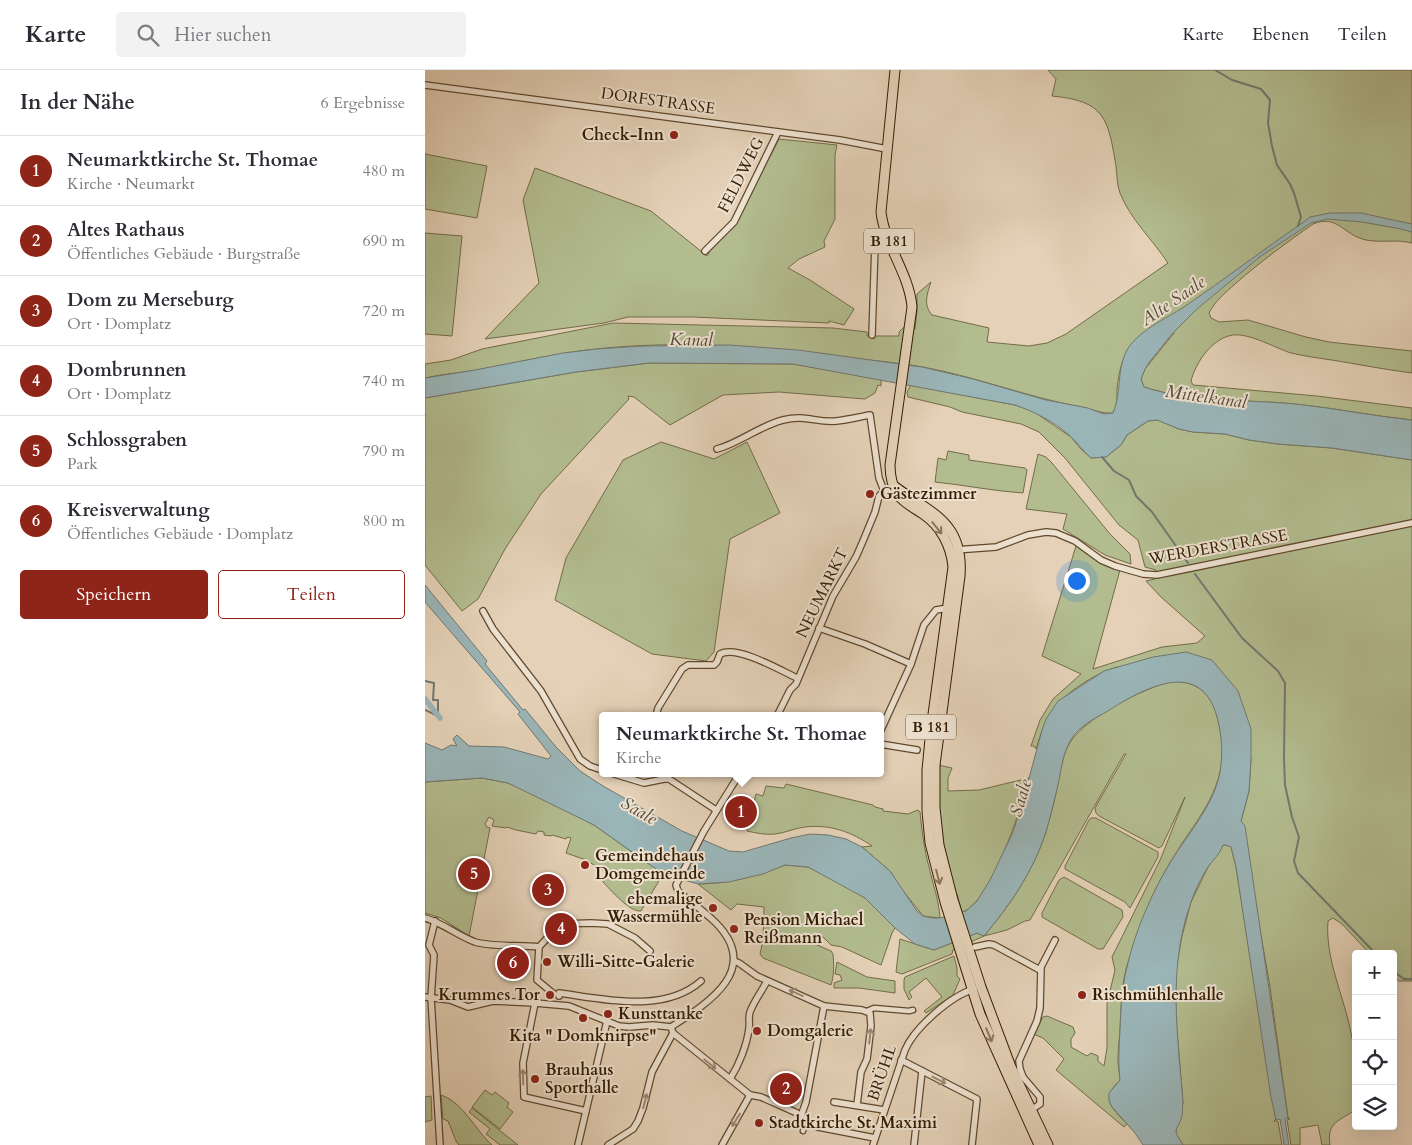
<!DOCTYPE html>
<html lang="de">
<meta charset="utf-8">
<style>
:root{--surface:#fff;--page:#f2f2f3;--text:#2b2b33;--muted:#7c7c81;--line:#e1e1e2;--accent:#8f2418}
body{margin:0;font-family:Cardo,serif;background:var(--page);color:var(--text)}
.controls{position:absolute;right:15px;bottom:15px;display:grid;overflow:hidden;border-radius:5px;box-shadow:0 5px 20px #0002}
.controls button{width:45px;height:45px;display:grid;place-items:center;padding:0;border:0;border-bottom:1px solid var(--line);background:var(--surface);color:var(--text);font:25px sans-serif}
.you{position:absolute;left:651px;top:510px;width:18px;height:18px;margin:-12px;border:4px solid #fff;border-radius:50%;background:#1a73e8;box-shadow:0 0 0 8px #1a73e833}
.badge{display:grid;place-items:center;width:32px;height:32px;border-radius:50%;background:var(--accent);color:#fff;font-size:16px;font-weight:700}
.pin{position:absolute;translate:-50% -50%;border:2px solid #fff;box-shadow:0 1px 5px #0006}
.popup{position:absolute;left:174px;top:642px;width:285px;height:65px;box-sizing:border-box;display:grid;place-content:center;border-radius:5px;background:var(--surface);filter:drop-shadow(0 1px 4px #0005);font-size:16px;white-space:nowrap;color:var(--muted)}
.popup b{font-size:19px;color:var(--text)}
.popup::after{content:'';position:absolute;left:50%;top:100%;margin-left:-10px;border:10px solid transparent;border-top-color:var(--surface)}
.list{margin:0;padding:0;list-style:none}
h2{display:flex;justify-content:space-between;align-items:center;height:65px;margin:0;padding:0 20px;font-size:21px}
h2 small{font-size:16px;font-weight:400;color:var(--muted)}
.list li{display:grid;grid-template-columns:32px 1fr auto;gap:15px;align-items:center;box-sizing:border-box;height:70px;padding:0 20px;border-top:1px solid var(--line)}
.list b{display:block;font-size:19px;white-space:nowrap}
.list p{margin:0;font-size:16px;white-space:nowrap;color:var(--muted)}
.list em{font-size:16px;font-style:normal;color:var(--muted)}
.actions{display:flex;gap:10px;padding:15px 20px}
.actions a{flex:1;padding:11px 0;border:1px solid var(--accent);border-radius:5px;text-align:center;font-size:18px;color:var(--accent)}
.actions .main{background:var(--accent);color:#fff}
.icon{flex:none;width:28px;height:28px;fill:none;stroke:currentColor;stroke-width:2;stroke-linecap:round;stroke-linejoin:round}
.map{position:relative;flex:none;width:987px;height:1075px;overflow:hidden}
header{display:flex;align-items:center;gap:30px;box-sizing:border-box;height:70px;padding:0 25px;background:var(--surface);border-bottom:1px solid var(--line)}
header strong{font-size:24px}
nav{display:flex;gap:28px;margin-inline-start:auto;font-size:18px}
.search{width:350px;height:45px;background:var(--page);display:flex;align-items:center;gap:12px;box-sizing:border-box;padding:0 18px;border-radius:5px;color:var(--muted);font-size:19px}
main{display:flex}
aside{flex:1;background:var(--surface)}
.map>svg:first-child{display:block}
</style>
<header>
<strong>Karte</strong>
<div class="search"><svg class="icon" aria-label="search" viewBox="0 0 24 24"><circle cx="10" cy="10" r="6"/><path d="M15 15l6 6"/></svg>Hier suchen</div>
<nav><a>Karte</a><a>Ebenen</a><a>Teilen</a></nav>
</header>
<main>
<aside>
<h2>In der Nähe<small>6 Ergebnisse</small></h2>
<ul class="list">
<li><span class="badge">1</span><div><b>Neumarktkirche St. Thomae</b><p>Kirche · Neumarkt</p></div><em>480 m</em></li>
<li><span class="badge">2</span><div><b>Altes Rathaus</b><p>Öffentliches Gebäude · Burgstraße</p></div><em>690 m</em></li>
<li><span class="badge">3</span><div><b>Dom zu Merseburg</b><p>Ort · Domplatz</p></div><em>720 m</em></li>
<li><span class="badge">4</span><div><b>Dombrunnen</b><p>Ort · Domplatz</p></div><em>740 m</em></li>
<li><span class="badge">5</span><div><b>Schlossgraben</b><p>Park</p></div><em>790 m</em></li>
<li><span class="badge">6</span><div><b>Kreisverwaltung</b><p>Öffentliches Gebäude · Domplatz</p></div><em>800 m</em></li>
</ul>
<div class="actions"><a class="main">Speichern</a><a>Teilen</a></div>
</aside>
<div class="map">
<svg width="987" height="1075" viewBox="0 0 987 1075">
<rect width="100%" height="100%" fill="#e4d1b7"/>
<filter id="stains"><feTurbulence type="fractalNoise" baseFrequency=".004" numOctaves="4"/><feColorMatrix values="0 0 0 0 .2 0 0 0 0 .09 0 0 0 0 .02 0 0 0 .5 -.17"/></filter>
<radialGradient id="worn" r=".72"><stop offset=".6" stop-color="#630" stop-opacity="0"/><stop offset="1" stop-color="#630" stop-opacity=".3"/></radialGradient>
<!-- green -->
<g fill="#b2bc8f" stroke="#736c48">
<path d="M623,0H987V173C972,169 956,173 941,170C918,165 913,144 888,154C861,173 835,192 810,214C800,223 790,231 784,243L786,248L794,252L823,250L881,267L904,272L987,281V303C964,300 942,296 919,292C902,289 883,287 866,283C850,278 825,263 808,265C787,268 771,292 766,311L768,315L892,326L987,338V350C948,346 909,338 870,334C819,329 768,333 719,317L716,309L720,299L749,263L740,248C729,258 715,263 706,275C697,286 693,306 692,320C692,329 692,334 688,343C677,344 667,339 656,337C602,327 552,307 498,297C475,293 451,291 427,288C342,276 257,270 171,279C131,283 92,293 52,300C35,303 17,304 0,308V294L26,290L57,279L188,253L408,258L442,262V266H474V262L479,257L490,259L492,241V224L506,212C502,224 498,235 507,245L564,258L562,272L604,276L622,273L641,264L743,193C728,170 705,149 695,123C692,115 692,105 691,96C683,48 680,31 627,26L631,9Z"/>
<polygon points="354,69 412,75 410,85 410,149 399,171 400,177 374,189 363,198 385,210 429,239 419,255 404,251 404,253 268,247 203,247 179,253 60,269 114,213 98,130 110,98 226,141 282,186 285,181 310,155"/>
<polygon points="0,84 62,96 52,148 0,139"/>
<polygon points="0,163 37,166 27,266 0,264"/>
<polygon points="224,293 368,294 456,309 456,316 453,315 450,323 440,329 354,322 298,325 245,355 209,327 203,326 204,329 116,424 80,479 53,529 37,541 0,495 0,328 151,302"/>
<path d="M486,315L590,335L608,341L646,367L656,379L666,388L681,387L696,375L702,365L723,351L733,350L754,359L768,362L800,364L824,370L853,374L907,378L987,390V911H974L968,907V884H945L917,854L908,848L903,851C900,889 919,926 926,963C932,988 931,1013 931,1039C916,1051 901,1051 905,1075H897L893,1055L875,1058V1075H866L862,1050L865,1049L863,1048L845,917L816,751L824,721L826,689L813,621L692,597C678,601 668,607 657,614C627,634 621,646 611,679L609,676H606L615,650L628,629L656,604L617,586L651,476L674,492L695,500L668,599L737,577L772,573L780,566L736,527L721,511L730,509L731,500L720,497L713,470L694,455L640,388L614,362L596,354L537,342L525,337L483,327L482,322Z"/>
<polygon points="236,372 289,389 322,372 355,443 305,469 289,582 281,591 227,584 130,530 141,488 198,390"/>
<path d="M523,381L544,385V390L600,398L602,400L598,423C568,421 540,415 510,412L513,388L521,390Z"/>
<polygon points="613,384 621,387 627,393 685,464 705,484 706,494 680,485 638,459 642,444 601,439"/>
<path d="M749,611C773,613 785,622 792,646C811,716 773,743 742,798C725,827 714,858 704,889C696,912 696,937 695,961C694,971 693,981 693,991C693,998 695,1004 695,1010C675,1029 686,1037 702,1054L699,1057L631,1000L639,989L618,968L608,964L618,947L622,946L648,957L650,963L646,969V977L662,986L666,983L673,986V991L679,996L682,978V934L690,900L687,887L736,788L760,727L737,776L734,778L674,746L671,743L670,738L701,684H699L605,850L600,851L582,860L559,866L528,880L527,884L477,904L471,902L475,869L509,880L552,863L559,866C585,835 607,803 620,765C625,748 630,730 633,713C636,700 637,687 643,676C656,649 720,617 749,611Z"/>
<path d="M513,695L527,698L523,708V721L554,720L604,708C597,736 566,833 537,842L532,824L529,822L518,782L514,746Z"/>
<path d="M57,708L83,713L103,721L169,755L238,804L216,841C204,842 186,820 178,812L183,803L164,792V791L141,783L146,768L142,767L141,769L127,765L126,766L119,765V762L113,761L111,764L91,760L82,757L81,758L67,756L69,750L64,747L60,754L62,757L65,758L44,866L16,848L0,843V712Z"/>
<path d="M361,714L448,735L450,737L458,739V741L483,744L493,740L495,742C497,761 499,779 504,797C508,815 514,830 515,848L498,846L475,817L465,801L437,777L447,776C427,762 405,754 380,757C370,758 360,763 350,764C340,765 331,763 322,761L331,724L338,726L341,716L359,718Z"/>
<polygon points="666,748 671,748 733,782 733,787 705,838 700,832 640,799 640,796 664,750"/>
<polygon points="798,775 801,775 806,777 811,797 851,1049 849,1051 853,1051 857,1075 758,1075 751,1064 751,1060 758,1033 750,937 750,905 757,866 766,832 783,797"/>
<path d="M360,795L383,797L414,812L440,828L470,858L467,863L456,895L417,877L406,875L394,863V868L390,874L406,881L408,884C409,893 409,907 406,915L338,888L335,884L338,870L339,837L312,834L306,840L273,814C303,814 332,806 360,795Z"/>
<polygon points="639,807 697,840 698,847 678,879 673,879 617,847 617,843 634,810"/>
<polygon points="529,886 532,898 532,906 535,909 528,925 501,943 499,941 517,927 501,908 484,922 487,927 484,930 479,919 479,910 480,907"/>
<polygon points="412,892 442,907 470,911 470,923 434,918 409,918 409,913 417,910 415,905 410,904"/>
<polygon points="60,1020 67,1025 70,1022 84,1033 82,1037 88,1042 75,1059 47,1037"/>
<path d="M16,1025C39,1033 50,1060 67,1075H34L31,1071L23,1051L18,1049Z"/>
<polygon points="6,1026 7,1050 0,1052 0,1027"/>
<polygon points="47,1038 93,1075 75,1075 61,1064 65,1059 44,1042"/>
</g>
<!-- water -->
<g fill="#9ab5b8" stroke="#71786e">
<path d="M905,143H936L987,154V162L976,159L937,152L902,149L886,153L836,186L772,239L747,264L726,290L720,299L716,309L719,317C768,333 819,329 870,334C909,338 948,346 987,350V390L907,378L853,374L824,370L800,364L768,362L754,359L732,350L723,351L702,365L696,375L681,387L666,388C658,381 652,372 644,365C628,351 610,342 590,335L368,294L224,293L151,302L0,328V308L50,300L138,283L172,279L217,276L304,275L373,280L497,297L548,309L621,330L663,338L679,344L688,343C697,323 691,300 702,280C713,261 740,249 759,237C800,209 839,179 880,151L885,147Z"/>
<path d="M0,515L62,591L60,594L98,640L100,639L131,677L155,701L178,716L257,761L304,781L318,782L366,768L385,764L403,765L421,769L437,777L465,801L492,841L498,846L507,848H515L541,841L552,831L565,810L588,762L599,727L617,660L621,649L633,631L679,601L728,587L761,582L787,590L813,621L826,659V689L824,721L816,751L820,756L863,1048L860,1049L864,1075H859L855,1049L851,1050L846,1027L811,797L806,777L801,775H798C795,784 788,790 783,797C776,807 770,821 766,832C742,900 753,964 758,1033C757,1037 758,1042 757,1046C752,1063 746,1056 758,1075H718L710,1063L687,1037L684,1030V1023L695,1010C693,994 694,977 695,960C696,937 697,915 703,893C710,862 726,825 742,798C760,766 788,739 795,702C798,683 797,665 792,647C776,588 721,617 686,639C677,645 665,650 656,658C639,672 637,695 633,715C629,732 625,749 620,765C607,803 585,835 559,866L552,863L509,880L490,874L470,858L440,828L383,797L360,795L338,804L304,812L273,814L238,804L169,755L83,713L57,708L0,712V673L17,680L26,675L32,676L28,669L32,665L44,676L79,677L123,689L126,686L93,644L95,642L0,532Z"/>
</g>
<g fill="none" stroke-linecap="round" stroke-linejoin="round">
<!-- stream -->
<g stroke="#71786e" stroke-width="2">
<polyline points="790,0 807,10 836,19 845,30 843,53 847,76 852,95 865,114 869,123 876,147 873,156"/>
<polyline points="677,387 689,401 704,410 711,426 727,442 763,493"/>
<polyline points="770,504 817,568 853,601 860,613 859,687 860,715 867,747 874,767 869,791 873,803 951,884"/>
<polyline points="0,611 9,613 8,630 13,630 13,646 0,640"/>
<polyline points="968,901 979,909 987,909"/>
</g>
<!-- canal -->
<polyline stroke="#9ab5b8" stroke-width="5.5" points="0,629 15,648"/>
<!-- pedestrian casing -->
<g stroke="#60492e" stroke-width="7">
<g id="pedestrian">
<polyline points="442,941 449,938 484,941 488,940"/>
<polyline points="378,1061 381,1051"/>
</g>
</g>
<!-- minor casing -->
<g stroke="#60492e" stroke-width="8">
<g id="minor">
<polyline points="0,15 415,70 462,79"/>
<polyline points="280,181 309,152 353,62"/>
<polyline points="447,265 450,174 455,165 460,162"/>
<path d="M292,379C315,373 334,356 358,350C381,344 391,353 411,351C422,350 434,347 445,345L454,408L459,421"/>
<polyline points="530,480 571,477 603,465 621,462 631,463 650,471 676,490 690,496 718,504 732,505 987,453"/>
<polyline points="58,541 68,559 116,621 155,689 165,696 177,700"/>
<polyline points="394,558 440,574 486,594"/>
<path d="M231,646L233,638L257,599L263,595H289L292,592L295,584C312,575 355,600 372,608"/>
<polyline points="352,646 365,620 371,614 408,526 431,487 438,471 450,442 454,426 459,421 469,416"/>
<polyline points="455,662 486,594 499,555 511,540 523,538"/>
<polyline points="455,674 492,680"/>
<polyline points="186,703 219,713 239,709 244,709 291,740"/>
<path d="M0,848C18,853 33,866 50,872C67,877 96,875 114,877L135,854L166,853L183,854L210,868L225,881"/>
<polyline points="10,851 4,875 9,885 6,928 15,1075"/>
<polyline points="114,877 112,910 129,924"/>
<polyline points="550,877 564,874 569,875 615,900"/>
<polyline points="309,891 314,893 332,906 399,936 437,940 445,943 446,956 442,989 436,1002 432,1035"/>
<path d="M134,926V923C179,929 239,944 276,911"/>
<polyline points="0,927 25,930 43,937 68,931 110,933 144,936 194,956 204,957 228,955 246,957"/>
<polyline points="110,933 98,993 99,1027 161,1041"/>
<path d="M246,957C283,933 337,900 291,853C279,841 265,832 253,821L251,815L279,761L315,703"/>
<polyline points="246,957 248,963 325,1025 336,1027 372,1043 383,1053 393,1057 450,1068"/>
<polyline points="476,990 552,1029 547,1075"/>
<path d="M305,1009C314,995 322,975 324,958C325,952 323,948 325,942C329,931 337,921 342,911"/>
<polyline points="409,1032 459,1040"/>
<polyline points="606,1040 615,1034 615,1027 598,1007 595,999 594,991 612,951 615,938 616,897 630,870"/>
<polyline points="376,1046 381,1032 399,936"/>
<polyline points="153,1075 182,951"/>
<polyline points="183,1075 208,1059 213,1051 218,1038 227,1002 248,963"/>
<polyline points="297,1075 325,1025"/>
<path d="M448,1075L480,980C490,957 526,926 549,919"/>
<polyline points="489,1075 497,1001"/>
</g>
</g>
<!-- primary casing -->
<g stroke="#341c00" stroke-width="11">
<g id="primary">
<path d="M470,0L456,142C460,176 484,203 487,237L465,395C465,405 467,416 473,425C479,433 489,438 498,444C516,456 526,476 528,497L506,659L502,700V741L505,773L520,832L555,944L614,1075"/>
<path d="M469,416C505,443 539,451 535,506L510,695V738L514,775L528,830L556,917L586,997L623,1075"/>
</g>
</g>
<!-- pedestrian -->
<use href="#pedestrian" stroke="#ede1d0" stroke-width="4.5"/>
<!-- minor -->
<use href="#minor" stroke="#ede1d0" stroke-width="5.5"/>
<!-- primary -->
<use href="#primary" stroke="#e4d1b7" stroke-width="9"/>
</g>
<!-- one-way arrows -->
<defs><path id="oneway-shaft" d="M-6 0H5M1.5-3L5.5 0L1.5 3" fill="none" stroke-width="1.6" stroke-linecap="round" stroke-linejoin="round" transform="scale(1.25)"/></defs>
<g stroke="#8c765c">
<use href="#oneway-shaft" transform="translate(512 458) rotate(51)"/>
<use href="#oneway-shaft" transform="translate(513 807) rotate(75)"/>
<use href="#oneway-shaft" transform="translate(564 965) rotate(67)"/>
</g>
<g stroke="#9a8872">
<use href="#oneway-shaft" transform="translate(371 923) rotate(-156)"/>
<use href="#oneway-shaft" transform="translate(445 966) rotate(-84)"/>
<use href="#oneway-shaft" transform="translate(285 994) rotate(39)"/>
<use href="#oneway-shaft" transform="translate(98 1007) rotate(-92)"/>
<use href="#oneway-shaft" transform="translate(514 1010) rotate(27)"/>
<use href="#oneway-shaft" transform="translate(220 1031) rotate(-76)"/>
<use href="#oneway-shaft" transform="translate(311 1050) rotate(122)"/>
</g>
<!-- markers -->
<g fill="#8f2418" stroke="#ede1d0" stroke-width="2">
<circle cx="249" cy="65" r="5"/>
<circle cx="445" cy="424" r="5"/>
<circle cx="160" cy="795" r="5"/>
<circle cx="288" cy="838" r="5"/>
<circle cx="309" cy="859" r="5"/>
<circle cx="122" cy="892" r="5"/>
<circle cx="125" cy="925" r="5"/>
<circle cx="657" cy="925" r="5"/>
<circle cx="183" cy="944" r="5"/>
<circle cx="158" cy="948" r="5"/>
<circle cx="332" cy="961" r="5"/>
<circle cx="110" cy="1009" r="5"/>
<circle cx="334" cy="1053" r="5"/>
</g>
<g text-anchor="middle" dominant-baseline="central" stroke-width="4" stroke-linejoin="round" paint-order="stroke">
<!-- shield labels -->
<g fill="#ede1d0" stroke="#6c573e" stroke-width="1">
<rect x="439" y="158.5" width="50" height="25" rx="4"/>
<rect x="481" y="644.5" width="50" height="25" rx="4"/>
</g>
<g font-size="15" font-weight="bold" fill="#341c00">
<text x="464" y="171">B 181</text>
<text x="506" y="657">B 181</text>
</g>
<!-- street labels -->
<g font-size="16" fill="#341c00" stroke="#ede1d0">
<text transform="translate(233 31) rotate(8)">DORFSTRASSE</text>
<text transform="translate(316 105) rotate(-63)">FELDWEG</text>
<text transform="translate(793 477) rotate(-10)">WERDERSTRASSE</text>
<text transform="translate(397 523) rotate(-64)">NEUMARKT</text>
<text transform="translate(457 1003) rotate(-71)">BRÜHL</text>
</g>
<!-- poi labels -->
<g font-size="16" font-weight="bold" fill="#341c00" stroke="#ede1d0" text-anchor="start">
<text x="239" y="65" text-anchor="end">Check-Inn</text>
<text x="455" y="424">Gästezimmer</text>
<text x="170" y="786">Gemeindehaus<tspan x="170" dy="18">Domgemeinde</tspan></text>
<text x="278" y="829" text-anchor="end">ehemalige<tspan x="278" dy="18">Wassermühle</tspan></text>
<text x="319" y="850">Pension Michael<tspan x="319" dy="18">Reißmann</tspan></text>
<text x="132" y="892">Willi-Sitte-Galerie</text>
<text x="115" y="925" text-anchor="end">Krummes Tor</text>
<text x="667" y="925">Rischmühlenhalle</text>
<text x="193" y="944">Kunsttanke</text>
<text x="342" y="961">Domgalerie</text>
<text x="158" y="966" text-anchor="middle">Kita " Domknirpse"</text>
<text x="120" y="1000">Brauhaus<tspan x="120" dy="18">Sporthalle</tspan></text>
<text x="344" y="1053">Stadtkirche St. Maximi</text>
</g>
<!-- water labels -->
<g font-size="18" font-style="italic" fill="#534a37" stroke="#ede1d0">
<text transform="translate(748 231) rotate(-34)">Alte Saale</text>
<text transform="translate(266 270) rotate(1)">Kanal</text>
<text transform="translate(781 327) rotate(8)">Mittelkanal</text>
<text transform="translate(596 728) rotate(-74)">Saale</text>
<text transform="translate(214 741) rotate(29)">Saale</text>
</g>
</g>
<rect width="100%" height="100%" filter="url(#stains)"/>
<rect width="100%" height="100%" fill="url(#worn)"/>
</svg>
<div class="controls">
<button>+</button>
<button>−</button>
<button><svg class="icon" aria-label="locate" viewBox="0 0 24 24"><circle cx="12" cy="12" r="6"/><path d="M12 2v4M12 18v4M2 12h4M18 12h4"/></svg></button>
<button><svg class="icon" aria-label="layers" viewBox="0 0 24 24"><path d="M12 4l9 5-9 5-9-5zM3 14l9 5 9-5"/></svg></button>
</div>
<div class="you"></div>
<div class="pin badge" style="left:316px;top:742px">1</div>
<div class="popup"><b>Neumarktkirche St. Thomae</b>Kirche</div>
<div class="pin badge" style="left:361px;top:1019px">2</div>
<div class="pin badge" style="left:123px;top:820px">3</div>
<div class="pin badge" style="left:136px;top:859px">4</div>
<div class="pin badge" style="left:49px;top:804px">5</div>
<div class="pin badge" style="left:88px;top:893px">6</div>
</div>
</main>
